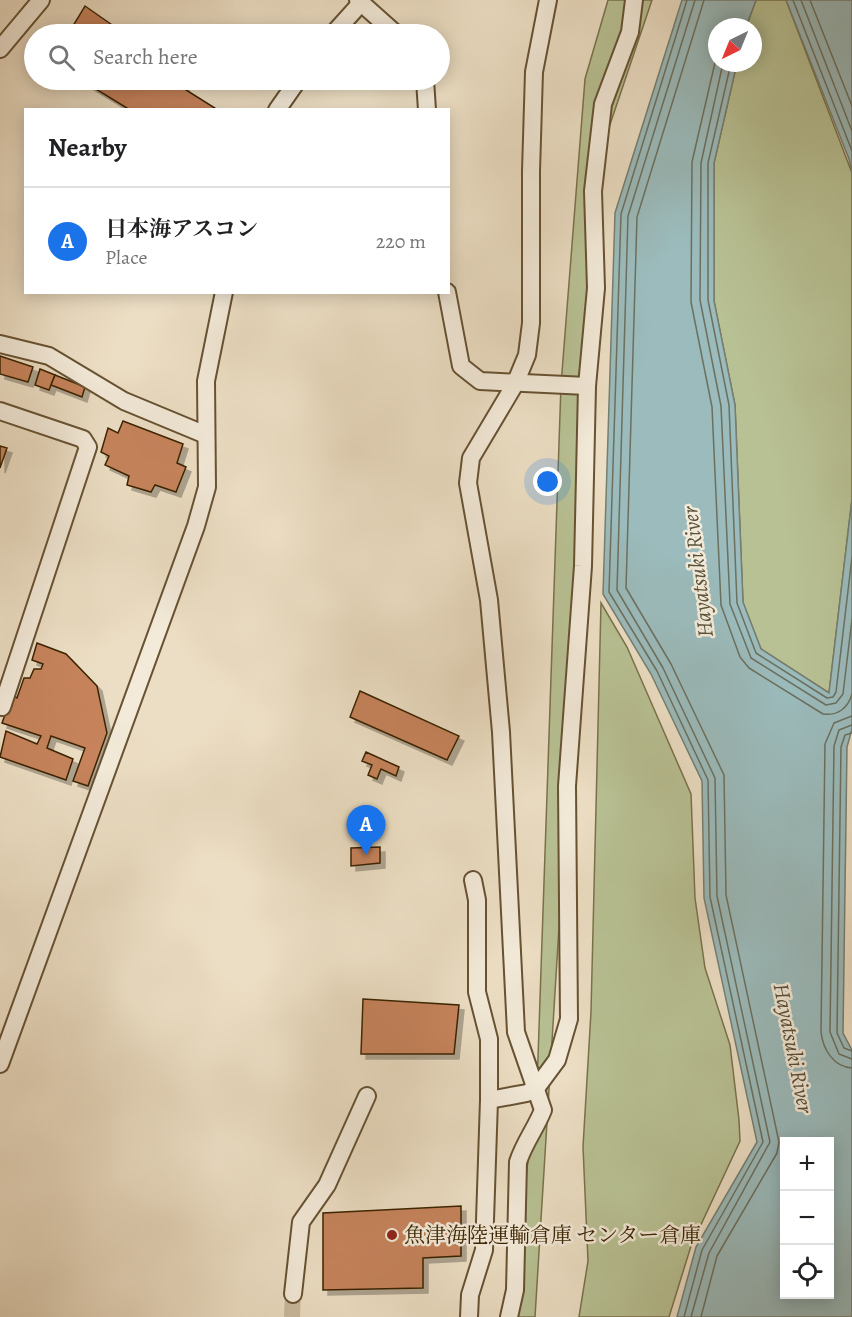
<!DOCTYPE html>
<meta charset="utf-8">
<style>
:root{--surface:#fff;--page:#f2f2f2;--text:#202124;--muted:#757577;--line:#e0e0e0;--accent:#1a73e8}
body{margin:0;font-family:Alegreya,"Noto Serif JP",serif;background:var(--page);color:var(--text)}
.controls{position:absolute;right:18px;bottom:18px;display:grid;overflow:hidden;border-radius:0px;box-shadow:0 3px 15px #0003}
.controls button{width:54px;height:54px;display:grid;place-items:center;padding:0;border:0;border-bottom:2px solid var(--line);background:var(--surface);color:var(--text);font:30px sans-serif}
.compass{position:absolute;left:708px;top:18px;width:54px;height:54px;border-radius:50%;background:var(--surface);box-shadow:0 3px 15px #0003;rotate:223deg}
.you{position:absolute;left:548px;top:482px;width:21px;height:21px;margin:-15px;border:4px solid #fff;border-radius:50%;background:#1a73e8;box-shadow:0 0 0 9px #1a73e833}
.badge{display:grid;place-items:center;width:39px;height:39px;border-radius:50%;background:var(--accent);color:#fff;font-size:20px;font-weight:700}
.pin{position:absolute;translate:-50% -50px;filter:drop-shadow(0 2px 3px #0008)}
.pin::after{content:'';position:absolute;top:32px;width:21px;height:18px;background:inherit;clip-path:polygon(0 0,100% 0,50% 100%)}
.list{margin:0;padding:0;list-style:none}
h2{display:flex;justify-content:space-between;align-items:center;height:78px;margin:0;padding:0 24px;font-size:26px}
h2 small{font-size:20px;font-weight:400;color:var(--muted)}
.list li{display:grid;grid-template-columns:39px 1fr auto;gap:18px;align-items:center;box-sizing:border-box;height:108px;padding:0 24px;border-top:2px solid var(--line)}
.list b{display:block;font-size:22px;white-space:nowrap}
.list p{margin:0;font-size:20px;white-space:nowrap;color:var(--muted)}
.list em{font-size:20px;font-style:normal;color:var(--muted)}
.icon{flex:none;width:33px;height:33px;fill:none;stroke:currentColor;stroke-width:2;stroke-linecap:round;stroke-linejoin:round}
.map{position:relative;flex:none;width:852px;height:1317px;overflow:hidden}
.search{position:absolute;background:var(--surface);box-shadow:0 3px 15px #0003;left:24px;top:24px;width:426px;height:66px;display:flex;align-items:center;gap:15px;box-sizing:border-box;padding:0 21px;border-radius:33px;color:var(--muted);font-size:22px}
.panel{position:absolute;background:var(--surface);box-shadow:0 3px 15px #0003;left:24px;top:108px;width:426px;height:186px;border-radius:0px}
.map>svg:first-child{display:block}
</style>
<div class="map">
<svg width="852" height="1317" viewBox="0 0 852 1317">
<defs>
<filter id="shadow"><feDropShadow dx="5" dy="5" stdDeviation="0" flood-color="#0004"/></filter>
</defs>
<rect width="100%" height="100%" fill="#ecdec4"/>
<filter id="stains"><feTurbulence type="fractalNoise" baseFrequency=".00333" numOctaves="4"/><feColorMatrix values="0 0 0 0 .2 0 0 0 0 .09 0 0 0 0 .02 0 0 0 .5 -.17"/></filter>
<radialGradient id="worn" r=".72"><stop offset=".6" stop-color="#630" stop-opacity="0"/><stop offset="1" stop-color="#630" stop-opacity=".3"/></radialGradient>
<!-- green -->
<g fill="#b8c194" stroke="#7a724b" stroke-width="1.5">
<polygon points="608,0 652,0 595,169 569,765 535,1317 509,1317 537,1087 561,385 585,79"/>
<polygon points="756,0 786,0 852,173 852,499 829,693 761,649 743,603 735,405 714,301 714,163 737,63 753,63 753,27 746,27"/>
<polygon points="601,603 627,647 691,794 695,898 705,968 730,1045 739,1120 740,1141 691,1246 669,1317 579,1317 588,1261 583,1147 591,1012"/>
</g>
<!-- water -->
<g fill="#9bbbbc" stroke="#757f72" stroke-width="1.5" fill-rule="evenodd">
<path d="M682,0H756L746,27H717V63H737L714,163V301L735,405L743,602L761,649L829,693L852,499V729L847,747L843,1033L852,1050V1317H677L696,1247L757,1142L704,898L702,781L651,674L603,594L615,213ZM784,1142H830V1294H784Z"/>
<polygon points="786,0 852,0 852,173 849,159"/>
</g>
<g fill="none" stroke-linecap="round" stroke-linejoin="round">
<!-- shore -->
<g stroke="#6b705f" stroke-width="1.5">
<polyline points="793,0 852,151"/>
<polyline points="801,0 852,131"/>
<polyline points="810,0 852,106"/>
<path d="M717,54L692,162L691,302L712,407L721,605L740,657L749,668L823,714C838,716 848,708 852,694"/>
<polyline points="723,63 701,163 700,300 721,406 730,604 751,658 826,705 836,703 843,694 852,619"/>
<polyline points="731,63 708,163 708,300 729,405 737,603 756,653 827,698 833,697 836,692 852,557"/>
<path d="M852,716L834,723L825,744L821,1032C823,1050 834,1067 852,1068"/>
<polyline points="852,725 839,730 834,746 830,1032 839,1054 852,1059"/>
<polyline points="852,733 845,735 841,747 837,1033 844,1048 852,1051"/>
<polyline points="684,1317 702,1250 763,1142 710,897 708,780 657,671 609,592 621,214 687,0"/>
<polyline points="691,1317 709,1253 770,1142 717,896 715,778 663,668 617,590 628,216 695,0"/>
<polyline points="701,1317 717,1256 777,1153 779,1142 726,895 724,775 671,664 626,588 637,217 704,0"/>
</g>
</g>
<!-- building -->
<g fill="#c6835c" stroke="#3b2402" stroke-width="1.5" filter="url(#shadow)">
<polygon points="85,6 125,34 68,34"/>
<polygon points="81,80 182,80 186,90 218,110 130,110"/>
<polygon points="0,356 33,367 28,382 0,374"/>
<polygon points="40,369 55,375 49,390 35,385"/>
<polygon points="55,375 85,387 82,397 51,385"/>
<polygon points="123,421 183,444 177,463 186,467 176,492 155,485 151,492 127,485 129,476 105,465 109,456 101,452 108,428 118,433"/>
<polygon points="0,446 7,448 0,468"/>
<polygon points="37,643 66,654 97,686 107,733 88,786 73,781 85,748 51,736 47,748 73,759 66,780 0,757 6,731 37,744 41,736 2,723 12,695 17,698 24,678 30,678 34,669 41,669 43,664 32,660"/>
<polygon points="360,691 459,736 447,760 350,717"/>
<polygon points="366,752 399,767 396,776 381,769 377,779 368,775 372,765 362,761"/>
<polygon points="380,847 380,863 351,866 351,848"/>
<polygon points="363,999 459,1005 454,1054 361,1054"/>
<polygon points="461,1206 461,1256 423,1258 423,1288 323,1290 323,1213"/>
</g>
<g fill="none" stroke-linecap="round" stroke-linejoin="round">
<!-- minor-tunnel -->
<polyline stroke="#c9b99d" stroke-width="16" stroke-dasharray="16 8" stroke-linecap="butt" points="292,1317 293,1294"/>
<!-- minor casing -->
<g stroke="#675232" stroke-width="20">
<g id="minor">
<polyline points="358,0 396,34"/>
<polyline points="333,34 361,3"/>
<polyline points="0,49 41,0"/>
<polyline points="425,80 427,110"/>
<polyline points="277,110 298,80"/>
<polyline points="447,292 461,366 480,381 587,386"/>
<polyline points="0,344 49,356 124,401 206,435"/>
<polyline points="0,411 83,439 88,447 2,707"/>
<polyline points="0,1064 196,526 207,487 206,381 224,292"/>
<polyline points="489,1100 527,1093 537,1087 557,1060 569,1019 567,786 583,566 587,386 596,288 593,191 603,104 630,32 634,0"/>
<polyline points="293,1294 301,1222 327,1185 367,1096"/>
<polyline points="469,1317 470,1295 484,1250 489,1100 489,1039 477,992 477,900 473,880"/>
<path d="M509,1317L515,1290L518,1162C524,1143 536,1128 543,1110L516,1032L501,732L489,600L468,483L471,458L515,384L527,355L531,323V171L534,72L548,0"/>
</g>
</g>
<!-- minor -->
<use href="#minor" stroke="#f3ead9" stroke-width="16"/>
</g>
<!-- markers -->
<circle fill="#8f2418" stroke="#f3ead9" stroke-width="2" cx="392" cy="1235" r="6"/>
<g text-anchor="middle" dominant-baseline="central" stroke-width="5" stroke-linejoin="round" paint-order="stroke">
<!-- poi labels -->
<g font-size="21" fill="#3b2402" stroke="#f3ead9" text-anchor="start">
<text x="404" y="1235">魚津海陸運輸倉庫 センター倉庫</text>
</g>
<!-- water labels -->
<g font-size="22" font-style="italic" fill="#58513a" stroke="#f3ead9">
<text transform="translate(698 572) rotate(-97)">Hayatsuki River</text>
<text transform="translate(793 1048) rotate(79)">Hayatsuki River</text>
</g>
</g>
<rect width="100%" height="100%" filter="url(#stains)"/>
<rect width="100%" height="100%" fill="url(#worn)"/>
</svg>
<div class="controls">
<button>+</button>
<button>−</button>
<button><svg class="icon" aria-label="locate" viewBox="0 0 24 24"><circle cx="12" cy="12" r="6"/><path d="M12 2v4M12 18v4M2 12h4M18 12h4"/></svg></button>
</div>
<svg class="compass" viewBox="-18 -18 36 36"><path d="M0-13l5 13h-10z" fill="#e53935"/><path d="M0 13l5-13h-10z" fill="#757577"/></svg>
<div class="you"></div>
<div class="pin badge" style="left:366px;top:855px">A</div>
<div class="search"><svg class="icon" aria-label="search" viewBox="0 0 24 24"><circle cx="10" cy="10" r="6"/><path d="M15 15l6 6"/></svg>Search here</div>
<section class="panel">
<h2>Nearby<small></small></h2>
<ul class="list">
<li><span class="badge">A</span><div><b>日本海アスコン</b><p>Place</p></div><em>220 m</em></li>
</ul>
</section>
</div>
